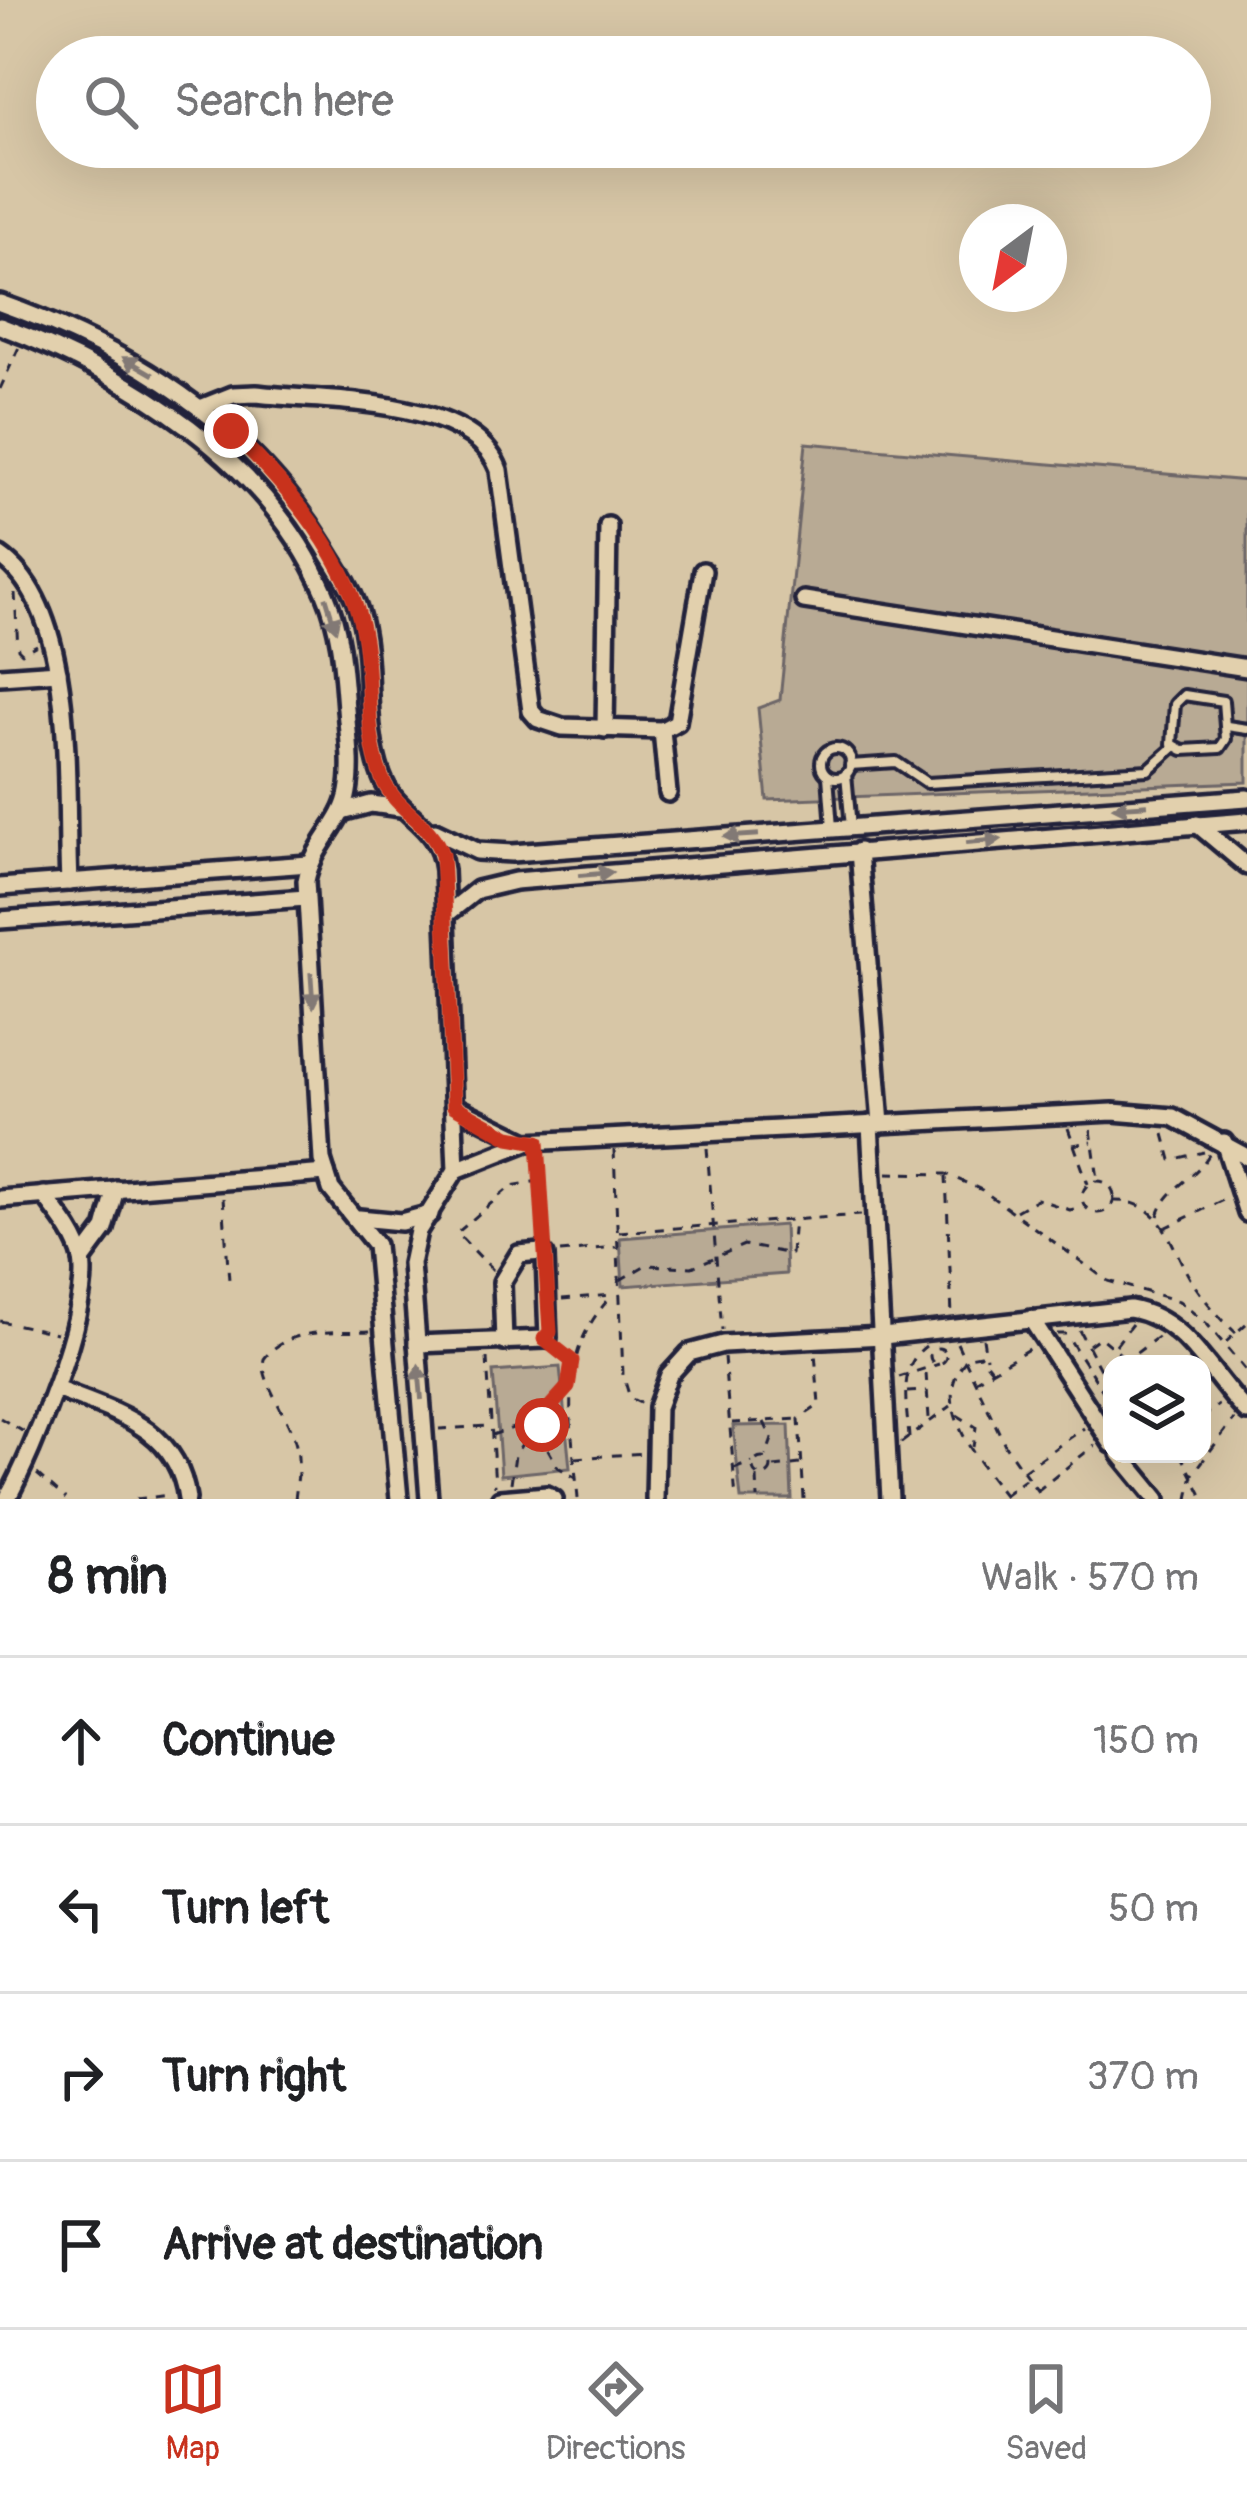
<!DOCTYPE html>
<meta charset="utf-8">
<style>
:root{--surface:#fff;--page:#f6f6f6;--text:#202124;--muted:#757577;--line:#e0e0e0;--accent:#c8321e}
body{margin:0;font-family:Pangolin,sans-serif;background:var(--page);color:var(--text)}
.controls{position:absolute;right:36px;bottom:36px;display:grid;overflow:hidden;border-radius:24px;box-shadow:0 12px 48px #0002}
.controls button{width:108px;height:108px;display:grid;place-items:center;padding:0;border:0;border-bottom:3px solid var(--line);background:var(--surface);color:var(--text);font:60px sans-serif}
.compass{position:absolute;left:959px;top:204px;width:108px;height:108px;border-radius:50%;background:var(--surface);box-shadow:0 12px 48px #0002;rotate:212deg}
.stop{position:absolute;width:36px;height:36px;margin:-27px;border:9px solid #c8321e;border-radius:50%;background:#fff}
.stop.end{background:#c8321e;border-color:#fff;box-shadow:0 3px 12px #0008}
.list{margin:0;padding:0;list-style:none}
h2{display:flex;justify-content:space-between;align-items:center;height:156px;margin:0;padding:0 48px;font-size:51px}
h2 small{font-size:39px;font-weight:400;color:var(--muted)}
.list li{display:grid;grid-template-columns:78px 1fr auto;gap:36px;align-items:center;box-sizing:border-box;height:168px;padding:0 48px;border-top:3px solid var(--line)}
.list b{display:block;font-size:45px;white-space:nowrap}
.list em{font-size:39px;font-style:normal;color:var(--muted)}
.icon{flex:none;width:66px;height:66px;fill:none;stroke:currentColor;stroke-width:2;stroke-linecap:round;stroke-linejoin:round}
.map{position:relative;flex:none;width:1247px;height:1499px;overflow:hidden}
.search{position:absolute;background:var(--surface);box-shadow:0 12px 48px #0002;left:36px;right:36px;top:36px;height:132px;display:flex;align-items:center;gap:30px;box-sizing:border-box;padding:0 42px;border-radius:66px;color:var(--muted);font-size:45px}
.sheet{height:828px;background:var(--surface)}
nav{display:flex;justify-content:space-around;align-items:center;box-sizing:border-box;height:168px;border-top:3px solid var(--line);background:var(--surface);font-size:33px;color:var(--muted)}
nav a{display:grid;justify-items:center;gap:6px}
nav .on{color:var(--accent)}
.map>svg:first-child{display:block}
</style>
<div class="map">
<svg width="1247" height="1499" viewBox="0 0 1247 1499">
<rect width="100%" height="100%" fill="#d7c6a6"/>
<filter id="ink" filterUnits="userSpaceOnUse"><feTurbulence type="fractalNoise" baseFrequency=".00833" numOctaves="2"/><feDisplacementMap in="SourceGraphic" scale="24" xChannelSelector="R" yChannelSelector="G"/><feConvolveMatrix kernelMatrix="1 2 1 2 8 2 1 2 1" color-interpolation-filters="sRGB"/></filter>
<g filter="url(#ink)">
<!-- green -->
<g fill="#b8aa94" stroke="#6d6668" stroke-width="3">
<polygon points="806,443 1247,481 1247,782 767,800 758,708 780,700"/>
<polygon points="784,1225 786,1274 623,1286 620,1238"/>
<polygon points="560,1367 570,1468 501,1475 493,1372"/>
<polygon points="789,1425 792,1499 741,1499 733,1426"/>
</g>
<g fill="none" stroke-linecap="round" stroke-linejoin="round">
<!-- lane casing -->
<g stroke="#22223b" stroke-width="16">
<g id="lane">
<polygon points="1184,695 1223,701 1226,739 1220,748 1183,750 1172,744 1175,704"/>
<polyline points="1227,726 1247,729"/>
<circle cx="836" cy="763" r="15"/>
<polyline points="850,765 896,762 927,783 1148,770 1174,747"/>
<polyline points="846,774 851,827"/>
<polyline points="828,776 832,828"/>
</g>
</g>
<!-- street casing -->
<g stroke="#22223b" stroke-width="24">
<g id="street">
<path d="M0,303C133,350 250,424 324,546C336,567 352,588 359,611C375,663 362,723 381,775C397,819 438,819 444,870L456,1170L418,1231L411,1264L429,1499"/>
<path d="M0,326C131,375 267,460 325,593C341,630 343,670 346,709C348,736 353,765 348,792C343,824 313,844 306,881L322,1160L331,1189L376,1245L399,1499"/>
<path d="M203,407L233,395L256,394C325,402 472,396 499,470L531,711L538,719L562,727L662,730L677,722L703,571"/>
<path d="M0,556C80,611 64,793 69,882"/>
<polyline points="804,600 1247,668"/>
<polyline points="0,676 58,672"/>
<polyline points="605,729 608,526"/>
<polyline points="662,730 668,793"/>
<polyline points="342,812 371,804 401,808"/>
<polyline points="1197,824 1247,866"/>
<polyline points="435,831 477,851 512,853 1247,798"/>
<polyline points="859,851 881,1124"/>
<polyline points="0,887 309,864"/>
<polyline points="447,914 477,890 515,881 1247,821"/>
<polyline points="0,920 306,898"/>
<polyline points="454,1106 525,1141"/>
<polyline points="870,1124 890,1499"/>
<polyline points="1224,1142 1247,1213"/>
<polyline points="456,1170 527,1142 1113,1112 1173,1117 1247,1157"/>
<polyline points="0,1199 326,1173"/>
<polyline points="359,1218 401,1222 430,1214"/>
<polyline points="82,1260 105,1229 116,1189"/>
<polyline points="1031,1319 1112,1444"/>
<polyline points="417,1344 545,1339 548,1338 545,1256 541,1252 519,1254 502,1282 504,1342"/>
<path d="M56,1389C114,1412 178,1427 187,1499"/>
<polyline points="1120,1454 1157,1499"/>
<path d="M7,1499C33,1452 91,1311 82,1259C77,1236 58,1214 44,1195"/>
<polyline points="500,1499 547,1495 554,1499"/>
<path d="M655,1499L657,1407L669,1375L689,1353L723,1344L883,1336L1130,1309C1187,1319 1209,1374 1247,1412"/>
</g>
</g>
<!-- path -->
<g stroke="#22223b" stroke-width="3" stroke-dasharray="9 9" stroke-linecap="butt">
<polyline points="0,389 19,347"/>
<polyline points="15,593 18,649 22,653 37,645"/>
<polyline points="1068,1128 1088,1184"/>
<polyline points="1091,1130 1098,1179"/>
<polyline points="1164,1134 1171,1160 1204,1152"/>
<polyline points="1073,1145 1092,1142"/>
<polyline points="707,1148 722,1330"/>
<polyline points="614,1150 623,1375 630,1398 644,1405"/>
<polyline points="539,1156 543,1236"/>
<polyline points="887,1173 946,1174 982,1190 1108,1281 1179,1301 1207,1324 1247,1372"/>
<polyline points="946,1176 952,1316"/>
<circle cx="1098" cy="1197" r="16"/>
<polyline points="223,1198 229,1280"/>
<path d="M1114,1201C1164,1200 1170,1246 1191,1280C1204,1300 1219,1317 1236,1333"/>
<polyline points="1016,1211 1037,1199 1070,1210 1082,1207"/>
<path d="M1158,1216C1167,1186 1197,1179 1211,1151"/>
<polyline points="1165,1228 1225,1199"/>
<polyline points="619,1232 861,1215"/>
<polyline points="560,1252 616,1247"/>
<polyline points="493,1270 457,1233 511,1186 539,1181"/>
<polyline points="620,1280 646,1265 692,1267 744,1245 791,1254 794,1219"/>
<polyline points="562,1299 612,1295"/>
<polyline points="0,1321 56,1333"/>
<polyline points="1079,1330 1112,1392"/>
<polyline points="1057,1334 1066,1334 1112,1405"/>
<polyline points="983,1338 986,1358"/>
<polyline points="1226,1342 1247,1323"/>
<polyline points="957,1343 1006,1447 1043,1499"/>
<polyline points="1089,1345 1100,1337 1126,1359"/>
<polyline points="1116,1345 1132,1324"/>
<polyline points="554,1347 570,1360"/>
<circle cx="938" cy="1356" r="8"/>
<polyline points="724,1357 736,1499"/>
<polyline points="487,1358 495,1486"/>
<polyline points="1122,1364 1159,1336"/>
<path d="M992,1370L980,1355L969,1357C925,1399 978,1461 1007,1499"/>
<polyline points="926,1373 929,1418"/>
<polyline points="899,1377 939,1364"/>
<polyline points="974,1381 1032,1347"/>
<polyline points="907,1392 926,1391"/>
<circle cx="529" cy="1422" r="12"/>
<polyline points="957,1415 976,1427 973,1447"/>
<polyline points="541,1416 567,1388"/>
<polyline points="0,1418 24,1432"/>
<polyline points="1202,1418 1219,1405"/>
<polyline points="764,1422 772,1439 766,1456"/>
<polyline points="732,1423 799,1419"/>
<polyline points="439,1429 489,1426"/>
<polyline points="539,1433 558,1467 576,1478"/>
<polyline points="492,1435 516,1427"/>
<path d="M909,1438C907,1406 897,1367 926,1346"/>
<polyline points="901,1443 951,1406"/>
<polyline points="1181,1454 1204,1499"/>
<circle cx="762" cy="1467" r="9"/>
<polyline points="576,1458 644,1453"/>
<polyline points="774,1467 800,1464"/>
<polyline points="734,1469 752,1462"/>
<polyline points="1023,1471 1084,1428"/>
<polyline points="37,1474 66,1499"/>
<polyline points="757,1477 758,1499"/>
<polyline points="511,1483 515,1455 527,1436"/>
<polyline points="1037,1491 1095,1445"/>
<polyline points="1004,1495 1025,1479"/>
<polyline points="136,1499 170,1495"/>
<path d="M295,1499C297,1483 300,1466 297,1450C293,1423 259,1380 264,1359C288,1326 335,1333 371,1331"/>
<path d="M578,1499C572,1424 554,1354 613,1295"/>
<polyline points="804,1499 799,1419 819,1405 815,1352"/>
<polyline points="1188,1499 1193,1474 1234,1419"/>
</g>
<!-- lane -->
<use href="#lane" stroke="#e2d0ad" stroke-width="8"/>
<!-- street -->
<use href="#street" stroke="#e2d0ad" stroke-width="15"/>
</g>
<!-- one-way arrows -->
<defs><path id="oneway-solid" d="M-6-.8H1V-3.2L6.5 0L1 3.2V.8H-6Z" transform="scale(3)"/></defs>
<g fill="#827974">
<use href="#oneway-solid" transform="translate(138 366) rotate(-150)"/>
<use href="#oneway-solid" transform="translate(331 614) rotate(73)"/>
<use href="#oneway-solid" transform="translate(1130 806) rotate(176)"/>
<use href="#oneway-solid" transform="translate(741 836) rotate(176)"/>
<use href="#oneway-solid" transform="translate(984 841) rotate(-5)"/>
<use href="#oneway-solid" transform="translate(596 874) rotate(-5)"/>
<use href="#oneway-solid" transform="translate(312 990) rotate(86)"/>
<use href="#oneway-solid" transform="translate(420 1382) rotate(-95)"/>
</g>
</g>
<g fill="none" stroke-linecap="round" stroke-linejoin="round" filter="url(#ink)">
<!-- route -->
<path stroke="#c8321e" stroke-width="15" d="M231,431C286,485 352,559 364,639C371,683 365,735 381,776C395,811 430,820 442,855L454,1106L509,1137L538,1142L550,1332L544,1339L572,1361L568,1387L541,1417L542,1425"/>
</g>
</svg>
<div class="controls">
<button><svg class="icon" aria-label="layers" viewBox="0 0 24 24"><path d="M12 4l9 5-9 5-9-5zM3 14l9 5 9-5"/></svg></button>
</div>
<svg class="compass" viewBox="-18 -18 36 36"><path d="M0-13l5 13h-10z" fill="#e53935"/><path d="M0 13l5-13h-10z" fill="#757577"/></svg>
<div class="stop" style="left:542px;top:1425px"></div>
<div class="stop end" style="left:231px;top:431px"></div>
<div class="search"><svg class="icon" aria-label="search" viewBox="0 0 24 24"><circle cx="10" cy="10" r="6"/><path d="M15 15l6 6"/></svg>Search here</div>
</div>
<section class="sheet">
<h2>8 min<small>Walk · 570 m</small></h2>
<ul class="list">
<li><svg class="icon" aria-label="ahead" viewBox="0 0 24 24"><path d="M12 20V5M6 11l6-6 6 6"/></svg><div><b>Continue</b></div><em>150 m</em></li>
<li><svg class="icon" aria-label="left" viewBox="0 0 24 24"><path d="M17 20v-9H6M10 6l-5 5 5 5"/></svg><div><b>Turn left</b></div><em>50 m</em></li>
<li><svg class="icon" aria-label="right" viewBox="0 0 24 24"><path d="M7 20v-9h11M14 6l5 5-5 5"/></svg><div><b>Turn right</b></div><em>370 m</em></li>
<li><svg class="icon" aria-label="arrive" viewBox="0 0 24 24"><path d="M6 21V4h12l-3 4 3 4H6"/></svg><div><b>Arrive at destination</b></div></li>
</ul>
</section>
<nav>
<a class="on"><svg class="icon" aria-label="map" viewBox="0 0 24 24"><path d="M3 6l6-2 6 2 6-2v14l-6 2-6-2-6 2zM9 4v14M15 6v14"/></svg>Map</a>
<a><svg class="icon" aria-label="directions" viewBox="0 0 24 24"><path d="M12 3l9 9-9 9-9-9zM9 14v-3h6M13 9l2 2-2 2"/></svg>Directions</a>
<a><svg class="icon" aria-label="saved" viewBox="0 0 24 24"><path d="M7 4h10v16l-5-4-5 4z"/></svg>Saved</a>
</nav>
